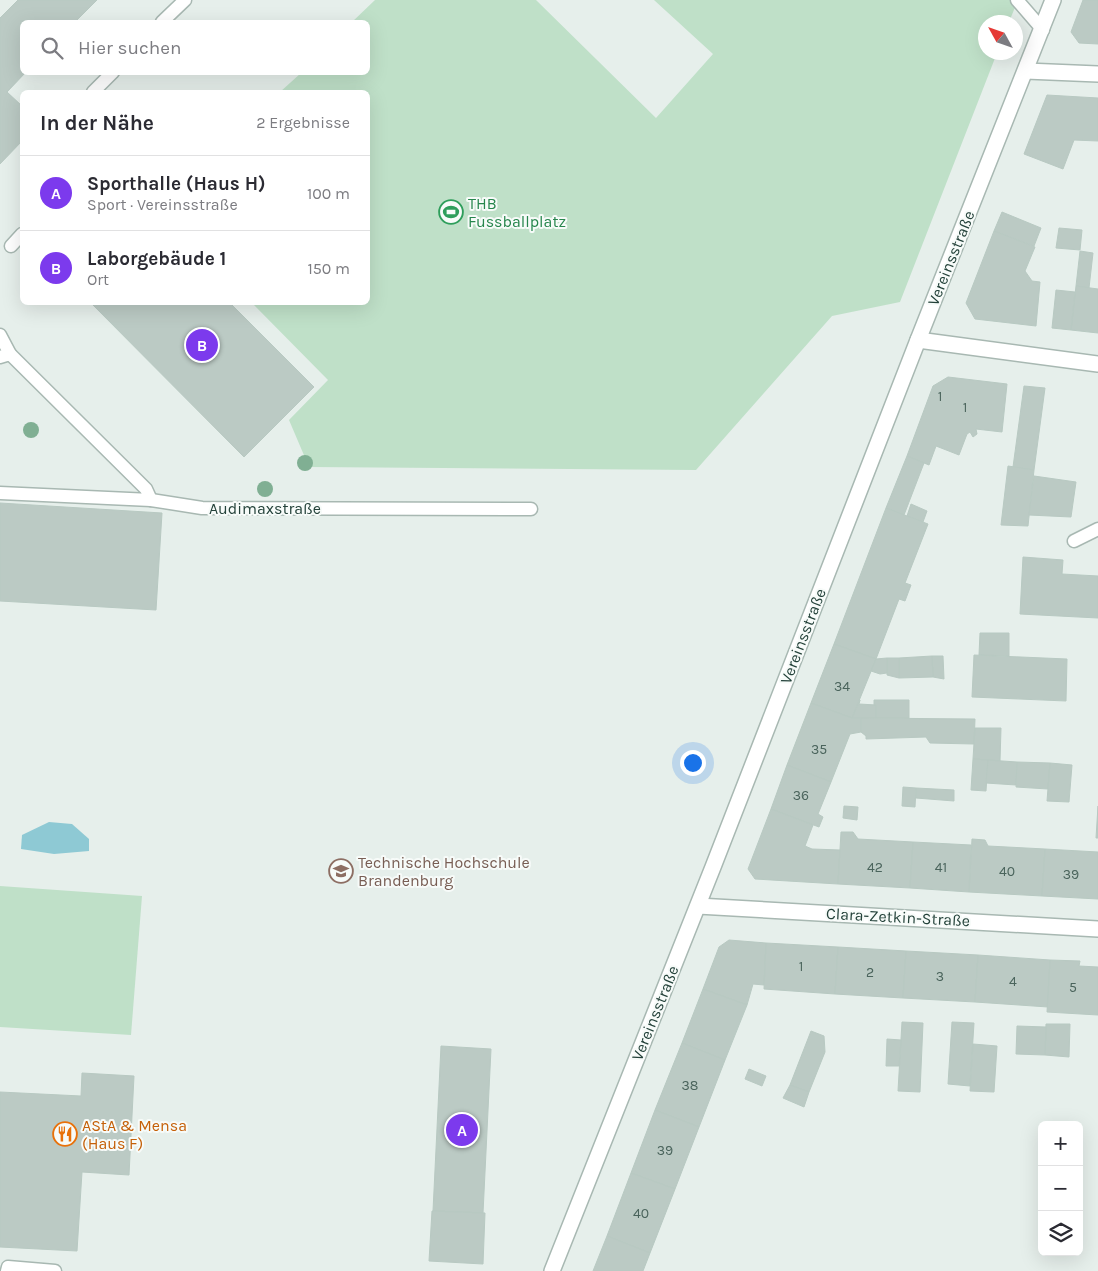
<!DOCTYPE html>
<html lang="de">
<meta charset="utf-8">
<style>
:root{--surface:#fff;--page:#f7f7f7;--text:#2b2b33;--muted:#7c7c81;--line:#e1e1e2;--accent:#7c3aed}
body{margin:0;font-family:Karla,sans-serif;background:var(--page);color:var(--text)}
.controls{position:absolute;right:15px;bottom:15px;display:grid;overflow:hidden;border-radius:8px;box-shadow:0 5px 20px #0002}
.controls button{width:45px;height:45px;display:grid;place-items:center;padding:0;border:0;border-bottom:1px solid var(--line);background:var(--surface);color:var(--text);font:25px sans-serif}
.compass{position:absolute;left:978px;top:15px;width:45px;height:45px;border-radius:50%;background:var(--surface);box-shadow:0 5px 20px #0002;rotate:310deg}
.you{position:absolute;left:692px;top:762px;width:18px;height:18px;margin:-12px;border:4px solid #fff;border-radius:50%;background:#1a73e8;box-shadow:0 0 0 8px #1a73e833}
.badge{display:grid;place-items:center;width:32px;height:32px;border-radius:50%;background:var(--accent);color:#fff;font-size:16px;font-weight:700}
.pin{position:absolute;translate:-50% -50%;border:2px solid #fff;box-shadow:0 1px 5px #0006}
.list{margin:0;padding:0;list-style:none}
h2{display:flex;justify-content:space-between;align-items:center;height:65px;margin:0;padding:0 20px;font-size:21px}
h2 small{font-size:16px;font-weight:400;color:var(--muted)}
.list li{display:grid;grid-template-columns:32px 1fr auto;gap:15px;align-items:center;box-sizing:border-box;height:75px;padding:0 20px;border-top:1px solid var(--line)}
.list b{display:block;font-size:19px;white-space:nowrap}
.list p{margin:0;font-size:16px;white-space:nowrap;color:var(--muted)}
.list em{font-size:16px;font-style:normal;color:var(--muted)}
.icon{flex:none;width:28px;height:28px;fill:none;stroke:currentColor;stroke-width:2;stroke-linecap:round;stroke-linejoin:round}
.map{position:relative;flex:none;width:1098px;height:1271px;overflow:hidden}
.search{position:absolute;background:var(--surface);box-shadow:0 5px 20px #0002;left:20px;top:20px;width:350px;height:55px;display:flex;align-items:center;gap:12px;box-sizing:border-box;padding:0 18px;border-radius:8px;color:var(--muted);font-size:19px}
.panel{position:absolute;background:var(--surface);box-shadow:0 5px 20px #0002;left:20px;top:90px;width:350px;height:215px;border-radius:8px}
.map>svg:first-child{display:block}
</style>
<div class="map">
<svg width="1098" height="1271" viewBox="0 0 1098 1271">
<rect width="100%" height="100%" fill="#e6efeb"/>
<!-- green -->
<g fill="#bfe0c8">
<polygon points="375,0 536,0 656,118 713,54 654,0 1018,0 1009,22 986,22 986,52 997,53 900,302 832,316 696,470 309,467 289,420 328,380 252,303 368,302 368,92 280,92 301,73 368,72 368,22 352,22"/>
<polygon points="0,886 142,896 131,1035 0,1027"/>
</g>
<!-- water -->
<polygon fill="#8ec9d4" points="49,822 72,824 89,839 89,851 54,854 21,849 22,835"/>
<!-- building -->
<g fill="#bbcac4" stroke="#b8c9c2">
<polygon points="18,0 97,0 75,22 22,22 22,72 26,72 7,92 21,105 22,104 22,141 0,164 0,18"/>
<polygon points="1083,0 1098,0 1098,44 1079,43 1071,32"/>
<polygon points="1047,95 1098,98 1098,141 1074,140 1063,169 1024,154"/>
<polygon points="1002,212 1041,228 1034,246 994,231"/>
<polygon points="1059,228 1082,230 1080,250 1056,248"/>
<polygon points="994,231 1035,247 1025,271 1032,281 1040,282 1036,326 975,319 966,303"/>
<polygon points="1080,251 1093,253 1089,288 1076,286"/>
<polygon points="1076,286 1098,289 1098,333 1071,330"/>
<polygon points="1056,290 1075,292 1071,330 1052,328"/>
<polygon points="90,302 229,302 314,387 244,457"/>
<polygon points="948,377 1007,384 1002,432 976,429 977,434 973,437 970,432 967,434 959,455 936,446 929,465 907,456 933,386"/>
<polygon points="1024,386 1045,388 1034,470 1013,467"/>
<polygon points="907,456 924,463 904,515 886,508"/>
<polygon points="1008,466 1034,470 1028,526 1001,525"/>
<polygon points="1034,476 1076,482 1071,517 1029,515"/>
<polygon points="0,503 162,513 156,610 0,601"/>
<polygon points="911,504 927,511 923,522 907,516"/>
<polygon points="886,508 928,524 905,583 911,585 905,601 899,599 876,659 834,644"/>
<polygon points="1023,557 1063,560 1062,574 1098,576 1098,618 1020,614"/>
<polygon points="980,633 1009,633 1009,656 979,655"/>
<polygon points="834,644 876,659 852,718 811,703"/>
<polygon points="974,655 1067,659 1066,701 972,697"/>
<polygon points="932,656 943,656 944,679 933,677"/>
<polygon points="932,656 933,677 899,678 899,658"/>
<polygon points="887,658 899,658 899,678 887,675"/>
<polygon points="887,658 887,673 880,674 871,671 876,659"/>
<polygon points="860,700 859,704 876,705 876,718 852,718"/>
<polygon points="874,700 909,700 909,718 876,718 876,705 874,705"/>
<polygon points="811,703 852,718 861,718 861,732 850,734 831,782 787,765"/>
<polygon points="861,718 975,719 974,744 930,743 926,737 866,739 866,736 861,732"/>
<polygon points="975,728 1001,728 1000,761 973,759"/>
<polygon points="973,759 988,760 986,791 971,790"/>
<polygon points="988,760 1017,762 1016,785 986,783"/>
<polygon points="1017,762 1050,763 1048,789 1016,787"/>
<polygon points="1050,763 1072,765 1069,802 1047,801"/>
<polygon points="787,765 831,782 818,814 823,817 819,827 771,809"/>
<polygon points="903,787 916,788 915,807 902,806"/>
<polygon points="916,788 954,790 954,801 916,798"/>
<polygon points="844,806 858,807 857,820 843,818"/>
<polygon points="1098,806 1098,838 1096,838"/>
<polygon points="771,809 813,825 805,846 812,849 840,850 838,884 755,879 748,869"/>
<polygon points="841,832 853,832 858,839 913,842 910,888 838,884"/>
<polygon points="972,839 985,840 988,846 1045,849 1042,896 969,892"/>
<polygon points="913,842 971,845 969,892 910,888"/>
<polygon points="1045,849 1098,852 1098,899 1042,896"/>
<polygon points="729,940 766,943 764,985 753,984 747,1005 703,989 719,947"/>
<polygon points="766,943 838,947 835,994 764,989"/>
<polygon points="838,947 906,951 903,998 835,994"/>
<polygon points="906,951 978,955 975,1002 903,998"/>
<polygon points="978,955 1050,960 1048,1007 975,1002"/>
<polygon points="1050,960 1080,961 1079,966 1098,967 1098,1015 1047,1012"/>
<polygon points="703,989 747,1005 725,1060 682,1043"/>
<polygon points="902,1022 923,1023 920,1092 898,1091"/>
<polygon points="952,1022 974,1023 970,1086 948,1084"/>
<polygon points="1046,1024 1070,1024 1069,1057 1045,1055"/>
<polygon points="1017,1026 1046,1027 1045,1055 1016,1054"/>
<polygon points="811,1031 824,1036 825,1052 809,1092 790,1085"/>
<polygon points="887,1039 901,1040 899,1066 886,1066"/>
<polygon points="682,1043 725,1060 699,1127 655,1110"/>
<polygon points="973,1044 997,1046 994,1092 970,1091"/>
<polygon points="441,1046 491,1049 483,1213 433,1211"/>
<polygon points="749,1069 766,1076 762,1086 745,1079"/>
<polygon points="82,1073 134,1076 129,1175 82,1172 77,1251 0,1247 0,1092 81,1096"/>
<polygon points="790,1085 809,1092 804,1107 783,1098"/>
<polygon points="655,1110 699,1127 675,1189 631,1173"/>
<polygon points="631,1173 675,1189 650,1253 607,1236"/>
<polygon points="432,1211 485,1213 483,1264 429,1261"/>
<polygon points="607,1236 650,1253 643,1271 593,1271"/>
</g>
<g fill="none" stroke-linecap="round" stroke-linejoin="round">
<!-- service casing -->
<g stroke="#a8b8b2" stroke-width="15">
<g id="service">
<polyline points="1017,0 1043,30"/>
<polyline points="162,22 185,0"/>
<polyline points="93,92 113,72"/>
<polyline points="11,246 22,234"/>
<polyline points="0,335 10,354"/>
<polyline points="0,357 10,354 146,489 151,500"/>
<polyline points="0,493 151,500 202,508 531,509"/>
<polyline points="1074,541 1098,529"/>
<polyline points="7,1271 8,1267 55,1271"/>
</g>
</g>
<!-- minor casing -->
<g stroke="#a8b8b2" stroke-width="18">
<g id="minor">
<polyline points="1026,71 1098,74"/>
<polyline points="918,340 1098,364"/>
<polyline points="698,906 1098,929"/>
<polyline points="552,1271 713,867 918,340 1053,0"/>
</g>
</g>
<!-- service -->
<use href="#service" stroke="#fff" stroke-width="12"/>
<!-- minor -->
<use href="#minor" stroke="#fff" stroke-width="15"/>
</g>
<!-- trees -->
<g fill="#80af93">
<circle cx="31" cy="430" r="8"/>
<circle cx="305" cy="463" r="8"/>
<circle cx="265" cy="489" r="8"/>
</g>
<!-- icons -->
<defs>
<g id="stadium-ring" transform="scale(1.25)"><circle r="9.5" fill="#f7fbf9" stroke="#2e9e5b" stroke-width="1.5"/><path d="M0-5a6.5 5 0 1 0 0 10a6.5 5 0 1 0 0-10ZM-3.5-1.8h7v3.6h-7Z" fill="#2e9e5b"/></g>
<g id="university-ring" transform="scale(1.25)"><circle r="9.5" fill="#f7fbf9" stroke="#8d6e63" stroke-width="1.5"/><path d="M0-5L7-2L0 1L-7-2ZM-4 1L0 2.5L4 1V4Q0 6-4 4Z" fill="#8d6e63"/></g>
<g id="restaurant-ring" transform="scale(1.25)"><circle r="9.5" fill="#f7fbf9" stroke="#e8710a" stroke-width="1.5"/><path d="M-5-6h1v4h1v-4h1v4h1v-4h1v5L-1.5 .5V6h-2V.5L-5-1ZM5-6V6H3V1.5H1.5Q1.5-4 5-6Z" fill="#e8710a"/></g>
</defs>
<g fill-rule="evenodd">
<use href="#stadium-ring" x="451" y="212"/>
<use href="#university-ring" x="341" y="871"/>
<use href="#restaurant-ring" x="65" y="1134"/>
</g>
<g text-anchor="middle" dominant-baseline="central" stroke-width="4" stroke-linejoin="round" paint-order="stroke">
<!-- number labels -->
<g font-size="14" fill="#4a645c">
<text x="940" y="396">1</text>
<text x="965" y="407">1</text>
<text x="842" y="686">34</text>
<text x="819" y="749">35</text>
<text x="801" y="795">36</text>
<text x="875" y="867">42</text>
<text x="941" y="867">41</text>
<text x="1007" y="871">40</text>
<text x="1071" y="874">39</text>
<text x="801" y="966">1</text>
<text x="870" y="972">2</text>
<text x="940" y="976">3</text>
<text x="1013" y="981">4</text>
<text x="1073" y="987">5</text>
<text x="690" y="1085">38</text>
<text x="665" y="1150">39</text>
<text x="641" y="1213">40</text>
</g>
<!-- leisure labels -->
<g font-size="16" fill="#27864d" stroke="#f7fbf9" text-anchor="start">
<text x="468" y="203">THB<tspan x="468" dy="18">Fussballplatz</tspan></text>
</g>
<!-- street labels -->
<g font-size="16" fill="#24423a" stroke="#f7fbf9">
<text transform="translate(951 258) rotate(-68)">Vereinsstraße</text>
<text x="265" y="508">Audimaxstraße</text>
<text transform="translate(803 636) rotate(-69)">Vereinsstraße</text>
<text transform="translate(898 917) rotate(3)">Clara-Zetkin-Straße</text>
<text transform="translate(655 1013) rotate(-68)">Vereinsstraße</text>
</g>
<!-- education labels -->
<g font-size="16" fill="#785e54" stroke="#f7fbf9" text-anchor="start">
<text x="358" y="862">Technische Hochschule<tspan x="358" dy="18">Brandenburg</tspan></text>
</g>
<!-- food labels -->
<g font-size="16" fill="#c56008" stroke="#f7fbf9" text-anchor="start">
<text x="82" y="1125">AStA &amp; Mensa<tspan x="82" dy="18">(Haus F)</tspan></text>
</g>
</g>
</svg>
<div class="controls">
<button>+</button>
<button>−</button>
<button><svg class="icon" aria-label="layers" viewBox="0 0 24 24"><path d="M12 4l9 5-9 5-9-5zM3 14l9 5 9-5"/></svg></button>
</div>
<svg class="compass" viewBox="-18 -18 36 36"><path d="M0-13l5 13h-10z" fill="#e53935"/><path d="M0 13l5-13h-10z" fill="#7c7c81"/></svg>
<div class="you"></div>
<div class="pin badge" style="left:462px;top:1130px">A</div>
<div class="pin badge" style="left:202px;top:345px">B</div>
<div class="search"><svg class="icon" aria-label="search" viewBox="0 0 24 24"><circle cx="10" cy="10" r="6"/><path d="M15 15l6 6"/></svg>Hier suchen</div>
<section class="panel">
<h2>In der Nähe<small>2 Ergebnisse</small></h2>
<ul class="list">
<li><span class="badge">A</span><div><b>Sporthalle (Haus H)</b><p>Sport · Vereinsstraße</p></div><em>100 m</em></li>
<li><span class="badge">B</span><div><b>Laborgebäude 1</b><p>Ort</p></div><em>150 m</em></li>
</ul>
</section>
</div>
